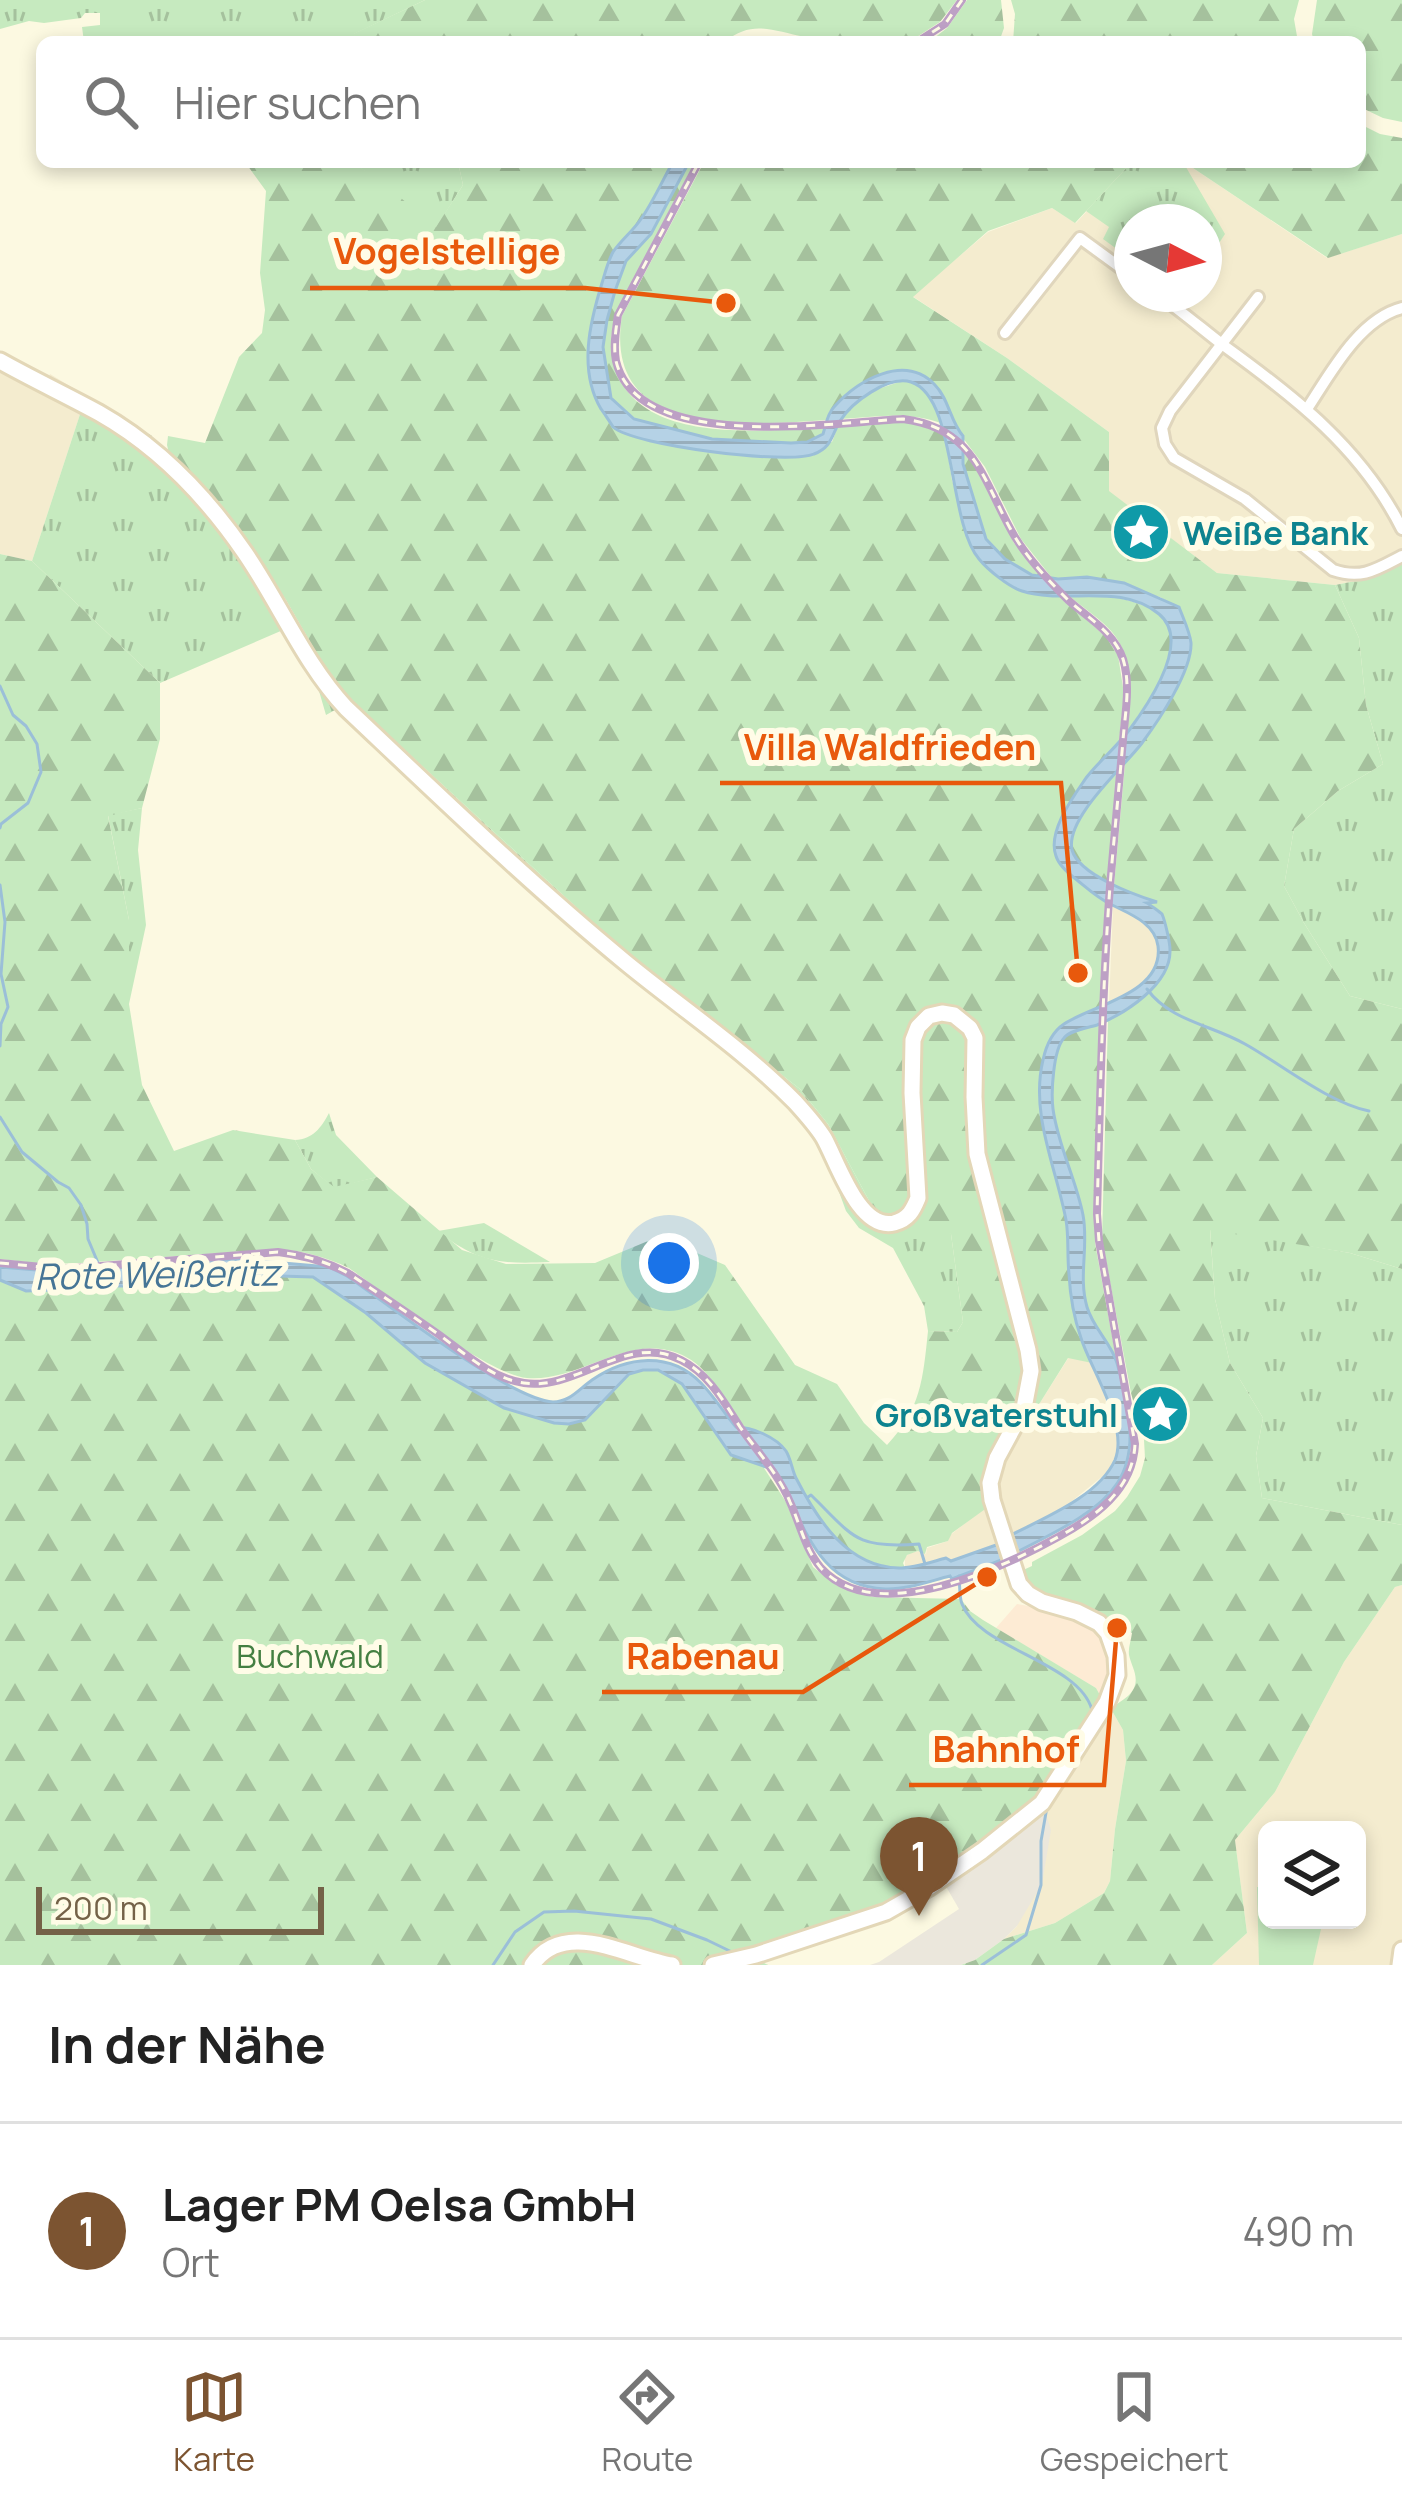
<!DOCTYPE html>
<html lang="de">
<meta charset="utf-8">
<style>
:root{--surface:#fff;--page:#f2f2f2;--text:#222;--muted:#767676;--line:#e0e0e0;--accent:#7c5431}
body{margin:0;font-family:Manrope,sans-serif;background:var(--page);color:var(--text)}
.controls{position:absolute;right:36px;bottom:36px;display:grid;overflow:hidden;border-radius:18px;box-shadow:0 6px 18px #0003}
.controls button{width:108px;height:108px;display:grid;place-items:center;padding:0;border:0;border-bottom:3px solid var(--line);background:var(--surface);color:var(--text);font:60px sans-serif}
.compass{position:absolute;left:1114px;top:204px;width:108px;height:108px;border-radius:50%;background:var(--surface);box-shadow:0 6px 18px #0003;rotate:96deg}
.scale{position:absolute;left:36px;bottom:30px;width:288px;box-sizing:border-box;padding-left:12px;border:6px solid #746248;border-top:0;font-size:33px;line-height:42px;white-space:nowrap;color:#746248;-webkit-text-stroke:9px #fffce7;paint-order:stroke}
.you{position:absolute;left:669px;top:1263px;width:42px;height:42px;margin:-30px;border:9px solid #fff;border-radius:50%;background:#1a73e8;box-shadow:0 0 0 18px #1a73e833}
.badge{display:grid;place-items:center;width:78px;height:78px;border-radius:50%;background:var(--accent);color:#fff;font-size:39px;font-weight:700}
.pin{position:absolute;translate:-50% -99px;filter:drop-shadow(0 3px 6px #0008)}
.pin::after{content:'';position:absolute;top:63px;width:42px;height:36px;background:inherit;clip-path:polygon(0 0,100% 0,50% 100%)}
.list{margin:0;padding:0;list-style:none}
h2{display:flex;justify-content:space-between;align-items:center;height:156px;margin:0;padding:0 48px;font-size:51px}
h2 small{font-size:39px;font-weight:400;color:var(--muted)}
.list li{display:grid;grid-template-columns:78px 1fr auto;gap:36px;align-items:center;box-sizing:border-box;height:216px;padding:0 48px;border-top:3px solid var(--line)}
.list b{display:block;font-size:45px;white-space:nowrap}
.list p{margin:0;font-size:39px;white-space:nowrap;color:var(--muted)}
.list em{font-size:39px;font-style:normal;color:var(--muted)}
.icon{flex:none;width:66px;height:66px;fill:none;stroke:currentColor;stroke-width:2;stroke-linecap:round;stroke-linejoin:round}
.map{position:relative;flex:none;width:1402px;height:1965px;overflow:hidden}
.search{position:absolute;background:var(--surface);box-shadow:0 6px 18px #0003;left:36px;right:36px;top:36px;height:132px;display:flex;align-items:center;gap:30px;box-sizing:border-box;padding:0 42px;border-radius:18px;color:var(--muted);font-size:45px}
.sheet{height:372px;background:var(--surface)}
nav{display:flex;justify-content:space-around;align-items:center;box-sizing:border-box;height:168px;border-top:3px solid var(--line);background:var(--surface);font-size:33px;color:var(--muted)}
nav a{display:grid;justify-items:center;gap:6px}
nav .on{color:var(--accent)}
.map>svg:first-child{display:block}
</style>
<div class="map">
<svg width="1402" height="1965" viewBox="0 0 1402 1965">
<defs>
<pattern id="grass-tufts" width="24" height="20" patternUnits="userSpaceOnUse" patternTransform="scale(3)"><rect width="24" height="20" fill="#c6eabf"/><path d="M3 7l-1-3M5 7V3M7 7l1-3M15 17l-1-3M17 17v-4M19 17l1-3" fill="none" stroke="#a5c19d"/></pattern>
<pattern id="forest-firs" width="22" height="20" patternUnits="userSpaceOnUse" patternTransform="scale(3)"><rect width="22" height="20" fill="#c6eabf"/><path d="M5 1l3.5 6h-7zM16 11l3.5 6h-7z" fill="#a5c19d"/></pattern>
<pattern id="water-rules" width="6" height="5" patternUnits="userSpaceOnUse" patternTransform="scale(3)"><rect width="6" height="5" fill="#b5d2e6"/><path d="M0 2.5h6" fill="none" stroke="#98aebc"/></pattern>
</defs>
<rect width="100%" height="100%" fill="#fcf9e1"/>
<!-- residential -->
<g fill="#f4eccf" fill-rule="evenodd">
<path d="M1132,162H1184L1327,258L1402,234V560L1376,577L1335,585L1217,573L1108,491L1109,432L1007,358L912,296L988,232L1052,208L1076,223ZM1132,222H1204V294H1132Z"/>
<polygon points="0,351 48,380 50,374 86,396 32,561 0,554"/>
<polygon points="1113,906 1142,920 1152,931 1158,944 1157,963 1144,981 1120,1000 1109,1005"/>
<polygon points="1069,1357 1092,1363 1097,1374 1118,1437 1119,1447 1109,1471 1061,1510 999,1544 950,1562 945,1558 905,1568 905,1557 910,1553 919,1551 926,1554 927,1548 948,1541 949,1536 968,1521 984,1481 1038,1406"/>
<path d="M1402,1585V1965H1212L1247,1933L1235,1840L1275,1792L1344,1662L1395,1587ZM1267,1830H1357V1920H1267Z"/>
<polygon points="1111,1709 1123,1730 1126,1761 1115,1829 1110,1881 1104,1893 1055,1923 1004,1939 1017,1926 1043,1805 1065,1771 1087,1749 1094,1732"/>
</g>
<!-- commercial -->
<polygon fill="#fdebd4" points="1017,1604 1062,1612 1085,1620 1103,1635 1112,1665 1103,1704 1096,1688 996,1628"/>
<!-- industrial -->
<polygon fill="#ebe7dc" points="1043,1805 1051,1830 1042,1884 1017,1926 1004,1939 975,1960 961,1965 870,1965 879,1962 959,1909 944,1883"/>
<!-- grass -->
<g fill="url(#grass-tufts)">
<polygon points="0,0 425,0 354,34 359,42 84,42 82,27 100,25 100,13 85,13 81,18 44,23 29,21 0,29"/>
<polygon points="350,162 458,162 463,185 436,228 373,176"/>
<polygon points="1132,162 1183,162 1225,234 1204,266 1204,222 1132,222 1132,260 1103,239 1109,227 1086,211"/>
<polygon points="86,396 152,436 148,439 200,483 227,513 286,601 336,687 634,960 800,1089 828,1124 873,1208 909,1208 951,1234 963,1322 957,1332 928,1331 924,1306 893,1248 859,1228 846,1211 824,1151 778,1095 582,936 344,716 335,710 326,715 319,691 283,630 160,683 32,561"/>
<polygon points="1399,562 1402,562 1402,1009 1350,996 1304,923 1284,886 1294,829 1338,791 1383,764 1366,705 1359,638 1335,585 1376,577"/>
<polygon points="142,808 138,850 146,925 129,1004 129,920 108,815"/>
<path d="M329,1113L336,1135L377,1177L334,1188L311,1169L295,1140C313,1139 321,1128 329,1113Z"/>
<path d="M484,1223L550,1262C500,1264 478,1263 438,1231Z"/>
<polygon points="1210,1228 1350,1253 1402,1269 1402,1525 1262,1498 1256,1456 1263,1418 1230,1363 1215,1299"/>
</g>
<!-- forest -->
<g fill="url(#forest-firs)">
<path d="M425,0H957L940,22L909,42H811L805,37C773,31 752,19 725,42H359L353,34Z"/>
<polygon points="967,0 1001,0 1004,28 999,42 929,42 947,28"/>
<polygon points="1011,0 1299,0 1294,19 1298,42 1013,42 1015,14"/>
<polygon points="1317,0 1402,0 1402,122 1383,118 1360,107 1360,42 1314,42 1312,34"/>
<polygon points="1360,124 1380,134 1402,138 1402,234 1328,258 1184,162 1360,162"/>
<path d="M245,162H350L373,175L436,227L463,185L458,162H673L642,218L611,255L596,402L671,446L832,442L838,426C872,423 916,414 945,436L952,480L976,557L1019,591L1060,596L1107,638L1118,655L1124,694L1119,742L1087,777L1054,837L1065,871L1106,903L1102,1008L1063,1024L1042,1064L1039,1103L1067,1226L1069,1276L1081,1340L1092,1363L1068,1358L1038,1406L984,1481L988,1507L952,1533L948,1541L927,1547L925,1554L918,1551L907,1555L903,1563L905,1568C848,1567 815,1522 794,1474C790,1465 789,1456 783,1449C772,1435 756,1437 744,1426C724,1407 715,1372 686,1357C632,1328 580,1383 527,1378C488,1375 385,1293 349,1268C326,1257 304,1251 278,1249L81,1263L44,1264L0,1259V554L32,561L160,683V739L142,808L108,816L129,920V1004L142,1085L174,1151L233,1130L295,1140L311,1169L334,1187L377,1177L462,1250L506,1264L595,1263L648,1241L683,1247L725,1265L795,1365L837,1384L864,1423L887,1445C921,1409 923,1379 928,1331L957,1332L963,1322L951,1234L918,1230L908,1209L894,1216L873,1208L828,1124L800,1089L634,960L336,687L286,600L228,513L200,483L170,458L167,445L168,436L205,443L239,357L262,333L265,310L260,273L266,191Z"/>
<path d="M689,162H695L615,314C612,329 609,345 613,360C632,447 761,430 825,428L823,434L807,442L791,443L712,439L634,419L611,398L603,347L607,320L615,291L626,261L651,234Z"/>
<path d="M704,162H1132L1075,223L1052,208L988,231L913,297L1007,358L1109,432V491L1217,573L1335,585L1359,638L1366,705L1383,764L1338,791L1294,829L1284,886L1304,923L1350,996L1402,1009V1269L1350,1253L1210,1230L1215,1299L1230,1363L1263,1418L1256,1456L1262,1498L1402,1525V1585L1395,1587L1344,1662L1275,1792L1235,1840L1247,1933L1212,1965H961L975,1960L1004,1939L1055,1923L1104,1893L1110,1881L1115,1829L1126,1761L1123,1730L1111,1709C1116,1704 1122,1701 1128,1696C1143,1681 1132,1669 1129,1655C1128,1648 1131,1641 1132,1633C1118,1625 1103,1616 1087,1610C1058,1599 1035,1606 1021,1571L1032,1566V1562L1082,1535L1115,1511L1127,1497L1140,1476L1145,1458L1144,1440L1131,1393L1102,1239L1108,1020L1133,1005L1158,981L1170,939L1162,914L1147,903L1156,901L1137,898L1114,886L1125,764L1143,742L1184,671L1191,642L1179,608L1160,597L1052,578L1021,539L985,467L953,425L944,398L936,386L914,371L873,377L830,410L827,420C746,425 602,440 622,316Z"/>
<path d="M905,380C925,387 938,405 943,424C910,411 876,417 841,419L866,393Z"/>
<path d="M963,452L979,471L1014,543L1042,577C1022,574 997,557 987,539C977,522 969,484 963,464Z"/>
<path d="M1068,595C1102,593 1181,599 1172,650C1166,680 1142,709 1126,734C1130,700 1136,661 1112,632C1101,619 1082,607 1068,595Z"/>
<path d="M1118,771L1107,882C1097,874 1083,867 1076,857C1059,834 1102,788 1118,771Z"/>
<polygon points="1101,1023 1095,1243 1116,1358 1098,1333 1087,1308 1081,1269 1084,1244 1052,1107 1053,1070 1061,1042 1066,1034"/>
<polygon points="248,1275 313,1277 366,1313 425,1364 503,1408 554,1423 585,1420 629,1374 643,1370 658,1370 682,1384 731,1455 762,1465 786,1502 813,1567 836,1585 873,1597 961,1599 970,1611 983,1620 1096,1688 1101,1697 1044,1790 1011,1820 929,1881 883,1907 758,1960 768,1965 0,1965 0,1280 26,1291 51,1290 83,1285 122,1286"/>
</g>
<!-- garden -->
<polygon fill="#c6eabf" points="1257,1887 1267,1888 1267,1920 1323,1920 1313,1965 1259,1965"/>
<!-- water -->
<g fill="url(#water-rules)" stroke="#9bbfd8" stroke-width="3">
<path d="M673,162H689L651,234L626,261L615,291L607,320L603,347L611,398L634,419L712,439L791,443L807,442L823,434C826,425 827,414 834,407C858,380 905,353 935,385C949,399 950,421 963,436V464L986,539L1005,559L1032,575L1058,579L1087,577L1124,583L1179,607C1183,618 1190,632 1191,643C1192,671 1159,720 1142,743C1124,767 1065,818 1072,850C1079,875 1135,895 1157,902L1147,903C1149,904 1161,913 1162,914C1165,921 1170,942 1170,950C1171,984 1126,1013 1097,1025C1088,1028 1070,1030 1064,1038C1053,1050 1051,1093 1053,1109C1058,1146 1076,1179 1083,1215C1089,1246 1078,1276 1087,1307C1093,1328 1111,1343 1117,1363C1152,1482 1116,1502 1017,1552L1011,1535C1044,1518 1099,1496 1115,1460C1129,1426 1091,1370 1081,1338C1074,1318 1070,1294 1069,1274C1067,1256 1069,1237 1066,1220C1056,1167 1030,1114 1043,1060C1046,1046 1052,1032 1064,1024C1092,1005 1164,994 1158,946C1155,923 1130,914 1112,905C1099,899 1088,889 1077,880C1069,874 1059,866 1056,856C1047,832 1073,797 1086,778C1099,761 1117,747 1130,729C1149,703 1192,641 1159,614C1120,582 1066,605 1022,591C1009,587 988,570 979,559C947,521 957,397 911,382C888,375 851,403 840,421C831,436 832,447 814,454C789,465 634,446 613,427C612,425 602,410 601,409C578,370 590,322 602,283C605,273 608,261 613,252C621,240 633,231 641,219C653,202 662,181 673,162Z"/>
<path d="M235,1259L329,1267L347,1276C388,1304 509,1399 553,1402C570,1402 579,1389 592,1380C627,1356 670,1351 701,1383C714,1396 724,1413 736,1427C752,1427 776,1437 786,1451C791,1459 792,1470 796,1478C817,1519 847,1567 899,1568C914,1568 931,1562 946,1558L951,1561L999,1544L1004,1559L952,1579L950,1576C930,1581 906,1590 885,1589C815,1586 804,1521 775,1470L731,1455L682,1384L658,1370H643L629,1374L585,1420L569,1424L554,1423L504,1408L425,1363L366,1313L313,1277L248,1275L122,1286L83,1285L51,1290L26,1291L0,1280V1267L61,1272Z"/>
</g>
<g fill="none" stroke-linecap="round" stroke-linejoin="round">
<!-- stream -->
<g stroke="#9bbfd8" stroke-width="3">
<polyline points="0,686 13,715 26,726 37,744 41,772 28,803 1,824 0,828"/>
<polyline points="0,885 5,922 1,974 8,1007 1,1024 0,1046"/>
<path d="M1147,989C1170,1021 1212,1025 1245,1044C1281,1064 1329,1103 1369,1111"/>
<polyline points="0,1117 22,1152 58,1182 69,1188 81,1205 87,1224 88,1239 101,1270"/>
<path d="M808,1497L811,1495C854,1537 855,1549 919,1544L925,1564"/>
<path d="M959,1576C960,1584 959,1597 962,1604C979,1649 1079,1662 1092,1710"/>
<polyline points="493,1965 515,1932 544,1912 574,1911 651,1919 707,1940 736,1954"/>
<polyline points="982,1965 1026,1935 1041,1885 1041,1841 1047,1807"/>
</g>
<!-- street casing -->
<g stroke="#e0d6bd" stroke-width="16">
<g id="street">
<path d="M1157,294C1180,310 1201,328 1223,345C1295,397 1362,449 1402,529"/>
<path d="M1258,297L1170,411L1162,428L1165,444L1174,458L1245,499L1333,570C1362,580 1377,569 1402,556"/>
<polyline points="1005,333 1080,238 1132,276"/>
<path d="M1307,409C1330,374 1359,319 1402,308"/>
</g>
</g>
<!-- secondary casing -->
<g stroke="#e3d7b7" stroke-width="21">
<g id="secondary">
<path d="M0,361C32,379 66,395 99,413C159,447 206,496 245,553C280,604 304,663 346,708C437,794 528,882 625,962C681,1008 744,1050 795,1102C805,1113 816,1125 824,1138C838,1163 859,1231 894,1223C909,1219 913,1210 918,1198L912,1093L913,1040L918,1027L929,1016L942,1013L954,1015L970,1028L975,1038L974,1097L977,1154L1028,1350L1031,1371L1024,1408L997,1458L990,1483L992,1500L1019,1584L1028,1594L1042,1602L1077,1612L1099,1623L1108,1633L1116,1656L1117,1675L1107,1702L1042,1803L982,1851L928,1888L886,1912L756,1955L713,1965"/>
<path d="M532,1965C565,1917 628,1958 672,1965"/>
<polyline points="1400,1965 1402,1950"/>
</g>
</g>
<!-- street -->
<use href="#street" stroke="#fff" stroke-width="10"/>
<!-- secondary -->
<use href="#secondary" stroke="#fff" stroke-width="15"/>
<!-- rail casing -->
<g stroke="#bda0c5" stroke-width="8">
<g id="rail">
<polyline points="917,42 945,24 962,0"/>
<path d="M0,1263L63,1269L278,1252C303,1255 325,1261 348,1273C378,1293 408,1313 438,1334C463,1352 492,1379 524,1383C578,1391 627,1332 681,1360C709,1374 724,1402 740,1427C757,1451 779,1475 790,1502C800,1524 805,1549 821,1568C876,1628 1002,1568 1058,1537C1095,1517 1133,1490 1135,1444L1099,1241L1097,1214C1100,1105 1102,994 1110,886C1114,837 1119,789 1123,740C1125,714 1131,685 1123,659C1114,632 1088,618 1068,600C1049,581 1029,560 1015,537C983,483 977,428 903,419C833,422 638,454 616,361C613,346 616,329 618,315L699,162"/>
</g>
</g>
<!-- rail -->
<use href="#rail" stroke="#fffce7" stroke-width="3" stroke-dasharray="9" stroke-linecap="butt"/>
</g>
<!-- icons -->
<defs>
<g id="sight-disc" transform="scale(3)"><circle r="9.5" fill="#0f9aa8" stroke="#fffce7"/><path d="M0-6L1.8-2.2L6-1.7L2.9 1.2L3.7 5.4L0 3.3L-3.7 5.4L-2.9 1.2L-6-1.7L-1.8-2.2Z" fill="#fff"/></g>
</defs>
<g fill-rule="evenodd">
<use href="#sight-disc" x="1141" y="532"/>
<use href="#sight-disc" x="1160" y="1414"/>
</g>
<g text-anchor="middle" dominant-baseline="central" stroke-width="12" stroke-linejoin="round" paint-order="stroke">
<!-- culture labels -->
<g font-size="33" font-weight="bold" fill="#0d838f" stroke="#fffce7" text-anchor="start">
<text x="1183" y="532">Weiße Bank</text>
<text x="1118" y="1414" text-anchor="end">Großvaterstuhl</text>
</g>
<!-- park labels -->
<g font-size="33" fill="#447f42" stroke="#fffce7">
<text x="310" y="1655">Buchwald</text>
</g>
<!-- water labels -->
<g font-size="36" font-style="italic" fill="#467596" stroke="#fffce7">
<text transform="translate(157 1274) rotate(-1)">Rote Weißeritz</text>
</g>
</g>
<!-- callouts -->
<path fill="none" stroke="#e8590c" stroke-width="4.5" d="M726 303L585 288H310M1078 973L1061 783H720M987 1577L803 1692H602M1117 1628L1104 1785H909"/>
<g fill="#e8590c" stroke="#fffce7" stroke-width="4.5">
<circle cx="726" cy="303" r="12"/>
<circle cx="1078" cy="973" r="12"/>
<circle cx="987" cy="1577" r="12"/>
<circle cx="1117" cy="1628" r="12"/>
</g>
<g font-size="36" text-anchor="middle" font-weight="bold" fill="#e8590c" stroke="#fffce7" stroke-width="12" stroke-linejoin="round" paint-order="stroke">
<text x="447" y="264">Vogelstellige</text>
<text x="890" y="760">Villa Waldfrieden</text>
<text x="703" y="1669">Rabenau</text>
<text x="1006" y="1762">Bahnhof</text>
</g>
</svg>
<div class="controls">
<button><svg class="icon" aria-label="layers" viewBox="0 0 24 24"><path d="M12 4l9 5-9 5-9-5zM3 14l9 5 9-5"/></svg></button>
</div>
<svg class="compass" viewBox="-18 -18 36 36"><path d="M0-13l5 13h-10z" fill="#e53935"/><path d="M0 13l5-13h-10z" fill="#767676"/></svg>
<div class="scale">200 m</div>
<div class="you"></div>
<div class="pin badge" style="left:919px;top:1916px">1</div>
<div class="search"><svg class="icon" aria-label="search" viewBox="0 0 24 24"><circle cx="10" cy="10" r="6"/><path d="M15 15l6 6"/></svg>Hier suchen</div>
</div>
<section class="sheet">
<h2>In der Nähe<small></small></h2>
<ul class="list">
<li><span class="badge">1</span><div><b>Lager PM Oelsa GmbH</b><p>Ort</p></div><em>490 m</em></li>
</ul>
</section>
<nav>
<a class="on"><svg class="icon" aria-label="map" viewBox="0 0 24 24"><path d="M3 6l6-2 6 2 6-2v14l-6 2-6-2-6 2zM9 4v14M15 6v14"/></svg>Karte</a>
<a><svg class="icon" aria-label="directions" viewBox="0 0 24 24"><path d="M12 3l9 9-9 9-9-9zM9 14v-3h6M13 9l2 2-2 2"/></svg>Route</a>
<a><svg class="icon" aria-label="saved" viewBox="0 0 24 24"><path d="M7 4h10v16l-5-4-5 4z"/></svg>Gespeichert</a>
</nav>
